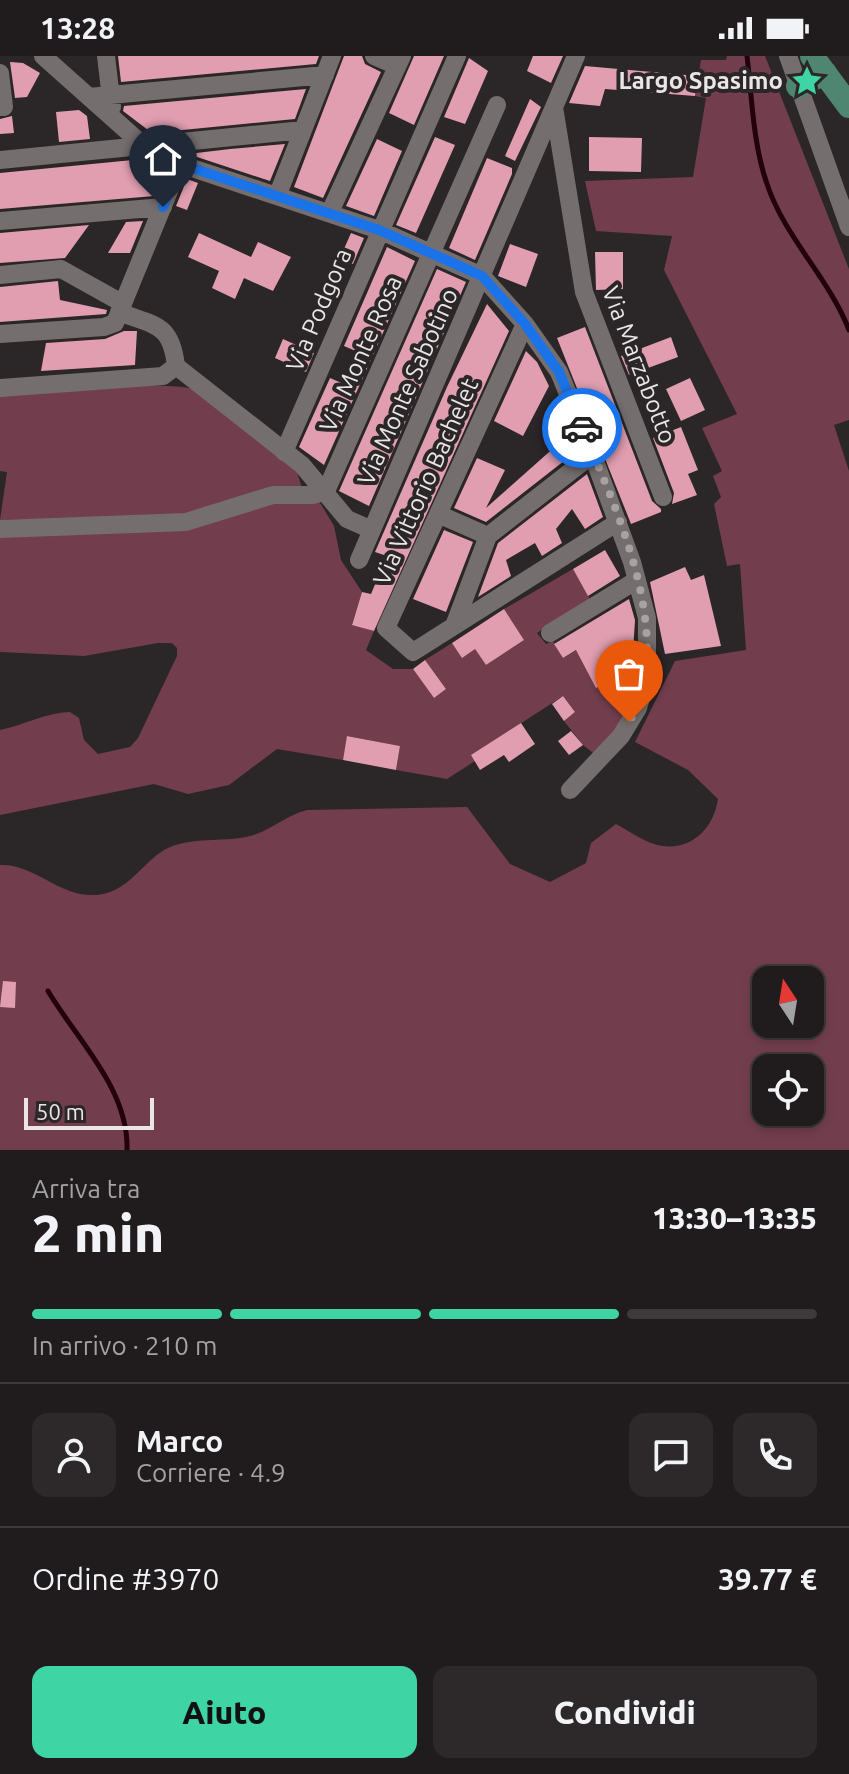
<!DOCTYPE html>
<html lang="it">
<meta charset="utf-8">
<style>
body{margin:0;font-family:Ubuntu,sans-serif;background:#2d292a;color:#f1f3f6;height:100vh;display:flex;flex-direction:column;font-size:30px;white-space:nowrap}
*{box-sizing:border-box;margin:0}
p{font-size:26px;color:#a2a1a4}
.icon{flex:none;width:44px;height:44px;fill:none;stroke:currentColor;stroke-width:2;stroke-linecap:round;stroke-linejoin:round}
.map{position:relative;height:1094px;overflow:hidden}
.side{display:flex;flex-direction:column;background:#201c1d;flex:1}
.side>*{flex:none}
.needle{width:52px;rotate:348deg}
.tools{position:absolute;left:752px;top:910px;display:grid;gap:16px}
.tools a{display:grid;place-items:center;width:72px;height:72px;border-radius:16px;background:#201c1d;box-shadow:0 4px 12px #0003,0 0 0 2px #3d3a3b;font-size:40px}
.scale{position:absolute;left:24px;bottom:20px;width:130px;box-sizing:border-box;padding-left:8px;border:4px solid #eae6e7;border-top:0;font-size:22px;line-height:28px;white-space:nowrap;color:#eae6e7;-webkit-text-stroke:6px #2b2627;paint-order:stroke}
.pin{position:absolute;display:grid;place-items:center;width:68px;height:68px;color:#fff;margin:-82px -34px;border-radius:50% 50% 50% 0;rotate:-45deg;box-shadow:0 0 8px #0007}
.pin .icon{rotate:45deg}
.courier{position:absolute;display:grid;place-items:center;width:80px;height:80px;margin:-40px;border:6px solid #1a73e8;border-radius:50%;background:#fff;color:#222;box-shadow:0 2px 10px #0007}
.headline em{font-style:normal;font-weight:800}
.headline div{display:flex;flex-direction:column-reverse}
.headline{display:flex;align-items:center;justify-content:space-between;height:136px;padding:0 32px}
h1{font-size:52px;font-weight:800;line-height:60px}
.bar{display:grid;grid-template-columns:repeat(4,1fr);gap:12px 8px;align-content:center;height:96px;padding:0 32px}
.bar i{height:10px;border-radius:6px;background:#3d3a3b}
.bar .active{background:#3ed4a3}
.bar p{grid-column:span 4}
.line{display:flex;align-items:center;gap:20px;padding:0 32px;border-top:2px solid #3d3a3b}
.line div{flex:1}
.round{display:grid;place-items:center;flex:none;width:84px;height:84px;border-radius:16px;background:#2d292a}
.action{display:flex;gap:16px;margin-top:auto;padding:16px 32px}
.action a{flex:1;height:92px;border-radius:16px;background:#3ed4a3;color:#111;font-size:32px;font-weight:800;line-height:92px;text-align:center}
.action a+a{background:#2d292a;color:#f1f3f6}
.status{display:flex;justify-content:space-between;align-items:center;height:56px;padding:0 40px;background:#201c1d;direction:ltr}
.status svg{height:22px;fill:currentColor}
.map>svg:first-child{display:block}
</style>
<div class="status"><b>13:28</b><svg viewBox="0 0 49 12"><path d="M0 12V9h3v3zM5 12V6h3v6zM10 12V3h3v9zM15 12V0h3v12zM26 1h20v11H26zM47 4h2v5h-2z"/></svg></div>
<div class="map">
<svg width="849" height="1094" viewBox="0 0 849 1094">
<rect width="100%" height="100%" fill="#2b2627"/>
<!-- green -->
<path fill="#723e4d" fill-rule="evenodd" d="M727,0H765L849,213V364L834,369L849,415V1094H0V809C38,807 67,851 110,836C133,828 147,802 168,792C193,781 221,786 246,781C270,776 284,760 307,754L467,751L510,808L550,826L586,807L591,787L616,768C629,775 647,788 662,790C693,794 714,771 718,743L688,714L635,686L675,605L746,594L740,508L727,510L714,448L721,441L713,420L722,415L702,372L737,358L664,214L672,180L596,175L585,125L693,121L706,42L695,40L701,4H726ZM766,924H810V968H766ZM766,1012H810V1056H766Z
M141,327C160,332 174,328 193,333L295,410L302,432L183,461L0,464L7,416L0,415V337Z
M319,445L334,470L341,504L362,536L352,568L374,575L366,594L393,613H413L434,642L446,633L425,604L452,587L475,593L486,609L524,584L504,553L573,513L590,543L537,577L546,588L553,585L563,602L632,562L597,631L632,611L642,614L632,653L597,700L583,689L564,665L575,656L563,640L472,699L475,705L447,723L396,714L400,690L348,680L343,704L277,693L229,729L188,738L154,728L0,759V674C25,669 44,657 70,656L79,662L84,684L98,698L130,691L138,682L177,600V592L172,587H158L84,600L0,596V481L185,474L276,446Z"/>
<g fill="none" stroke-linecap="round" stroke-linejoin="round">
<!-- stream -->
<path stroke="#23010c" stroke-width="5" d="M747,0C752,42 753,88 767,128C785,182 829,222 849,274
M48,935C77,984 129,1033 127,1094"/>
</g>
<!-- building -->
<path fill="#e09eb0" d="M118,0H319L316,8L121,26Z
M344,0H362L365,8L381,16L323,142L294,131Z
M414,0H444L414,69L389,57Z
M533,0H563L551,27L527,15Z
M469,2L488,15L465,68L444,61Z
M10,6L23,7L40,17L27,41L15,42Z
M585,10L697,20L695,40L605,33L600,50L569,47Z
M306,33L295,63L152,77L123,55L124,50Z
M530,43L541,51L515,105L505,100Z
M79,54L87,60L90,83L59,86L56,56Z
M12,60L14,77L0,78V63Z
M435,81L455,89L416,177L396,169Z
M589,81L642,82L641,116L589,115Z
M377,83L402,95L374,160L346,150Z
M285,88L270,125L188,98L230,93Z
M487,102L512,112V118L475,204L449,192Z
M143,103L163,117L154,140L0,153V117Z
M187,123L198,127L187,154L176,150Z
M143,165L130,197H108L126,166Z
M89,169L65,202L0,207V177Z
M199,177L251,201L258,186L291,201L273,235L244,222L235,243L212,232L219,215L188,201Z
M351,177L364,182L353,208L340,202Z
M510,188L538,198L526,231L498,220Z
M387,191L415,205L324,409L299,391L330,322L344,328L358,296L344,290Z
M595,196H623V233L596,234Z
M437,213L466,226L369,450L339,435Z
M58,225L60,244L107,254L106,258L0,266V231Z
M487,248L509,275L374,575L352,569L362,536L371,538L387,500L375,496L447,331Z
M585,271L652,445L661,453V456L631,468L557,282Z
M124,275H137L135,309L41,315L46,287L105,283Z
M671,281L678,301L629,319L621,300Z
M283,283L314,297L306,316L275,302Z
M526,295L537,306L549,330L523,380L494,365Z
M690,322L705,354L681,365L666,333Z
M564,362L578,394L486,466L454,452L477,402L505,414L486,452L557,389L552,375Z
M681,371L698,414L688,418L697,439L672,448L674,437L653,382Z
M587,418L603,461L585,473L572,453L556,473L562,487L542,500L535,487L506,504L511,520L478,541L498,487Z
M444,474L473,486L446,556L413,543Z
M605,494L620,520L588,540L573,513Z
M685,511L691,524L704,519L721,590L665,598L650,526Z
M629,543L635,564L632,611L596,632L576,594L563,602L554,588Z
M504,553L524,584L486,609L475,593L462,602L452,587Z
M425,604L446,633L434,642L413,613Z
M563,640L575,656L564,665L552,648Z
M521,667L535,688L509,706L504,699L480,714L471,699Z
M571,675L583,689L569,699L558,685Z
M347,680L400,690L396,714L343,704Z
M3,925L16,926L15,952L0,951Z"/>
<g fill="none" stroke-linecap="round" stroke-linejoin="round">
<!-- minor -->
<path stroke="#756e6f" stroke-width="18" d="M43,0L144,90L180,108L379,174L482,220L525,268L559,316L589,389L632,506L647,562V622L638,652L621,680L570,734
M106,0L112,51
M374,0L397,10
M788,0L849,171
M0,17L4,51H0
M89,41L325,19
M554,51L584,236L663,441
M0,104L303,74
M278,138L332,0
M330,156L402,0
M0,165L163,151
M0,219L61,213L122,247
M119,256C155,270 171,267 176,310L302,409L347,463L372,474
M525,268L386,572L413,596L618,466
M0,278L104,271L115,267L180,108
M0,332L163,320L176,310
M284,396L457,0
M438,458L488,480
M0,473L186,466L273,439H313L326,435L497,49
M359,504L576,0
M454,570L488,480L593,398
M550,577L637,524"/>
<!-- major -->
<path stroke="#4f8672" stroke-width="24" d="M812,0L849,50
M798,30L825,17"/>
</g>
<g fill="none" stroke-linecap="round" stroke-linejoin="round">
<!-- done -->
<path stroke="#a7a3a4" stroke-width="8" stroke-dasharray="0 14.4" d="M582,372C617,454 677,582 629,666"/>
<!-- route -->
<path stroke="#1a73e8" stroke-width="10" d="M163,151L180,108L379,174L482,220L525,268L559,316L582,372"/>
</g>
<!-- icons -->
<defs>
<symbol id="sight-bare" viewBox="-9 -9 18 18"><path d="M0-6L1.8-2.2L6-1.7L2.9 1.2L3.7 5.4L0 3.3L-3.7 5.4L-2.9 1.2L-6-1.7L-1.8-2.2Z" fill="#3ed4a3" stroke="#2b2627" stroke-width="2.5" paint-order="stroke"/></symbol>
</defs>
<g fill-rule="evenodd">
<use href="#sight-bare" x="785" y="3" width="44" height="44"/>
</g>
<g text-anchor="middle" stroke-width="8" stroke-linejoin="round" paint-order="stroke">
<!-- poi labels -->
<g font-size="24" font-weight="bold" fill="#eae6e7" stroke="#2b2627" text-anchor="end">
<text x="783" y="33">Largo Spasimo</text>
</g>
<!-- street labels -->
<g font-size="24" fill="#eae6e7" stroke="#2b2627">
<text transform="translate(319 254) rotate(-67)" y="8">Via Podgora</text>
<text transform="translate(361 298) rotate(-66)" y="8">Via Monte Rosa</text>
<text transform="translate(639 309) rotate(69)" y="8">Via Marzabotto</text>
<text transform="translate(408 331) rotate(-66)" y="8">Via Monte Sabotino</text>
<text transform="translate(426 426) rotate(-66)" y="8">Via Vittorio Bachelet</text>
</g>
</g>
</svg>
<div class="tools">
<a><svg class="needle" viewBox="-14 -14 28 28"><path d="M0-13l5 13h-10z" fill="#e53935"/><path d="M0 13l5-13h-10z" fill="#a2a1a4"/></svg></a>
<a><svg class="icon" aria-label="locate" viewBox="0 0 24 24"><circle cx="12" cy="12" r="6"/><path d="M12 2v4M12 18v4M2 12h4M18 12h4"/></svg></a>
</div>
<div class="scale">50 m</div>
<div class="pin" style="left:629px;top:666px;background:#ea580c"><svg class="icon" aria-label="bag" viewBox="0 0 24 24"><path d="M5 8h14l-1 12H6zM9 8a3 3 0 0 1 6 0"/></svg></div>
<div class="pin" style="left:163px;top:151px;background:#1f2937"><svg class="icon" aria-label="home" viewBox="0 0 24 24"><path d="M3 11l9-7 9 7M6 9v11h12V9"/></svg></div>
<div class="courier" style="left:582px;top:372px"><svg class="icon" aria-label="car" viewBox="0 0 24 24"><path d="M5 17H2v-5l4-1 3-4h7l3 4 3 1v5h-3M9 17h6M6 11h13"/><circle cx="7" cy="17" r="2"/><circle cx="17" cy="17" r="2"/></svg></div>
</div>
<section class="side">
<div class="headline"><div><h1>2 min</h1><p>Arriva tra</p></div><em>13:30–13:35</em></div>
<div class="bar"><i class="active"></i><i class="active"></i><i class="active"></i><i></i><p>In arrivo · 210 m</p></div>
<div class="line" style="height:144px"><a class="round"><svg class="icon" aria-label="person" viewBox="0 0 24 24"><circle cx="12" cy="8" r="4"/><path d="M4 21q1-7 8-7t8 7"/></svg></a><div><b>Marco</b><p>Corriere · 4.9</p></div><a class="round"><svg class="icon" aria-label="chat" viewBox="0 0 24 24"><path d="M4 5h16v11H9l-5 4z"/></svg></a><a class="round"><svg class="icon" aria-label="phone" viewBox="0 0 24 24"><path d="M5 4h4l2 5-3 2q2 4 5 5l2-3 5 2v4C11 20 4 13 5 4z"/></svg></a></div>
<div class="line" style="height:104px"><div>Ordine #3970</div><b>39.77 €</b></div>
<div class="action"><a>Aiuto</a><a>Condividi</a></div>
</section>
